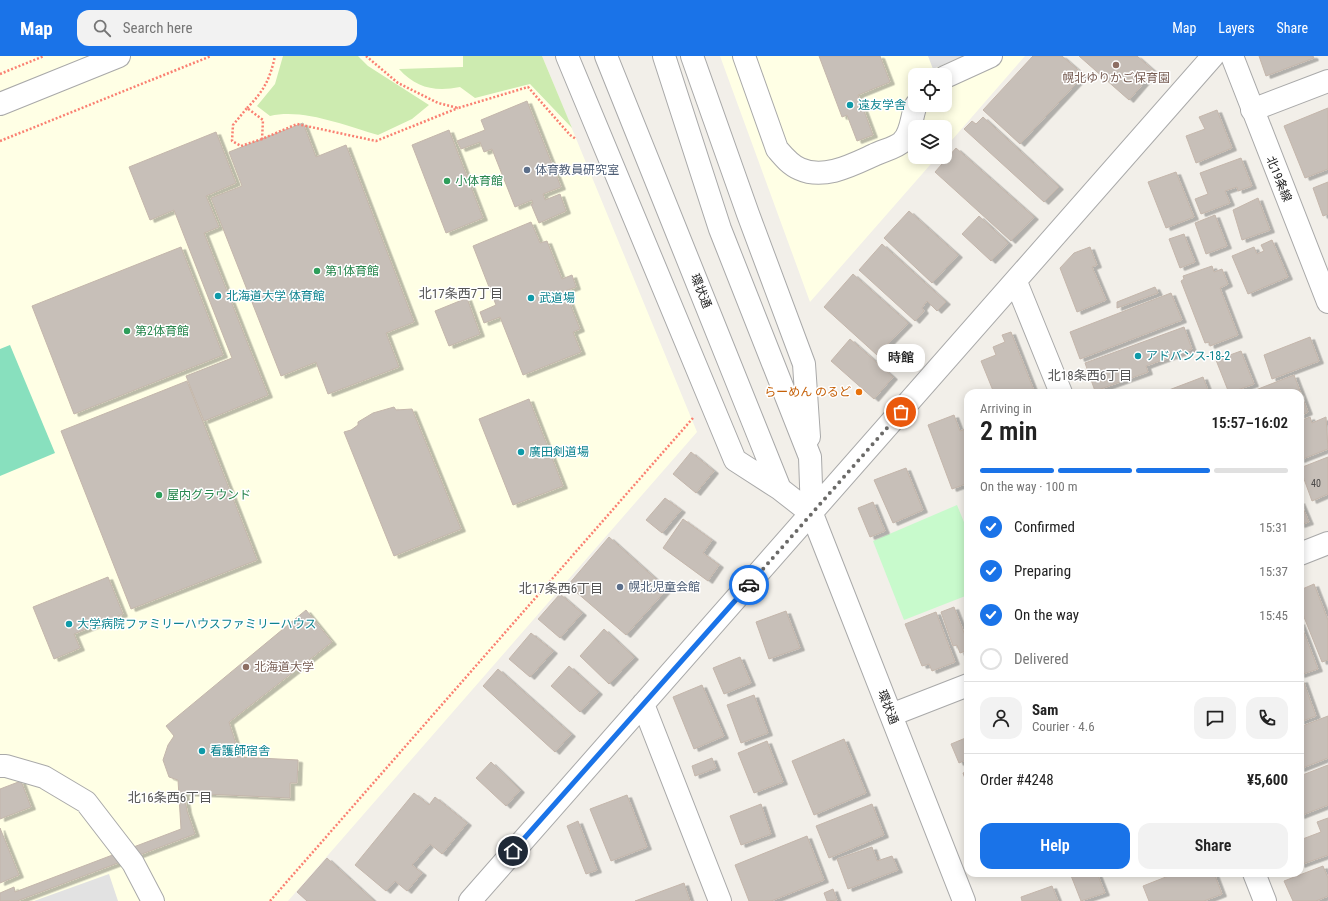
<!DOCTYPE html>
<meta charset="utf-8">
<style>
body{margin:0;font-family:"Roboto Condensed","Noto Sans JP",sans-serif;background:#f2f2f2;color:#222;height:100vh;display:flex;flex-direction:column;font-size:15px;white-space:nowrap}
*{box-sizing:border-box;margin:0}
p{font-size:13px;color:#767676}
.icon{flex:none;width:22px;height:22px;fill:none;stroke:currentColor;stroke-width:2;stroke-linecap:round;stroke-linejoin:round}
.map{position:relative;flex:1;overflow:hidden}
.side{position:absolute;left:964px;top:333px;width:340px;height:488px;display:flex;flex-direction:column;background:#fff;border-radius:12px;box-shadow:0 2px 10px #0003}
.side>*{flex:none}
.controls{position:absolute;left:908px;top:12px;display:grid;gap:8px}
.controls a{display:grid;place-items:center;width:44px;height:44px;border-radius:8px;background:#fff;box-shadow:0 2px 10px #0003;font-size:20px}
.pin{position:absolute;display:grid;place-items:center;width:34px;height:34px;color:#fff;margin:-17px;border:2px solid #fff;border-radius:50%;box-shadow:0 1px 4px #0007}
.courier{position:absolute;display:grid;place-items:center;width:40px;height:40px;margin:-20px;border:3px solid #1a73e8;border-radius:50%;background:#fff;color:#222;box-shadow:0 1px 5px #0007}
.bubble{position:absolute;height:28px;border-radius:12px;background:#fff;box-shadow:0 2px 10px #0003;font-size:13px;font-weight:600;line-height:28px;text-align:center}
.head em{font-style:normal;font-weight:600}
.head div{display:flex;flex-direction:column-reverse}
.head{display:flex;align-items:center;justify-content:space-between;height:68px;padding:0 16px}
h1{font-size:26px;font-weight:600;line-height:30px}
.bar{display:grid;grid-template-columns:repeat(4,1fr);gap:6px 4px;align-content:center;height:48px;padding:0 16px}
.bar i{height:5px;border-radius:3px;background:#e0e0e0}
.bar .selected{background:#1a73e8}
.bar p{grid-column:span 4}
.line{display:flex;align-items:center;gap:10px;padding:0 16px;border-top:1px solid #e0e0e0}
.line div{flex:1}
.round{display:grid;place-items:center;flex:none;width:42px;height:42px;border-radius:12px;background:#f2f2f2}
ol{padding:0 16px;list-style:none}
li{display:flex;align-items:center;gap:12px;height:44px}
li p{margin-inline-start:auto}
li .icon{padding:4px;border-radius:50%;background:#1a73e8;color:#fff;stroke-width:4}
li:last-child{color:#767676}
li i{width:22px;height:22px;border:2px solid #e0e0e0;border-radius:50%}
.action{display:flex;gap:8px;margin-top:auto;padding:8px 16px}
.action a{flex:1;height:46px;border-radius:12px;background:#1a73e8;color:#fff;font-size:16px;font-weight:600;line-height:46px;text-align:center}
.action a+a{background:#f2f2f2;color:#222}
header{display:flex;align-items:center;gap:24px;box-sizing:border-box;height:56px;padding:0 20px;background:#1a73e8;color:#fff}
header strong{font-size:19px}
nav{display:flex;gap:22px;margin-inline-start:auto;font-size:14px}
.search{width:280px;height:36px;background:#f2f2f2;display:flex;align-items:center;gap:10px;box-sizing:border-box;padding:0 14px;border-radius:12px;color:#767676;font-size:15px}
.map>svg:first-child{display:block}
</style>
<header>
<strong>Map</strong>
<div class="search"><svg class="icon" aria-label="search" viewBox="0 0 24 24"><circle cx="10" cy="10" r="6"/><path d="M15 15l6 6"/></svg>Search here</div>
<nav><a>Map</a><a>Layers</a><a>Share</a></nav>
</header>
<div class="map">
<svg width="1328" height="845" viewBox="0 0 1328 845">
<defs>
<filter id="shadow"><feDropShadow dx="4.5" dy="2.5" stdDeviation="0" flood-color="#0004"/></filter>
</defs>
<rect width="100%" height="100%" fill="#f2efe9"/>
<!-- education -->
<path fill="#ffffe5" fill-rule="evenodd" d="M0,0H542L697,376L288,845H0Z
M720,0H1025L945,92V71H915V101H937L810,246ZM915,19H945V49H915Z"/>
<!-- grass -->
<path fill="#cdebb0" d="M283,0H358L368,10L429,49L412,63L378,79C346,70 303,52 270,60L257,50L275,28Z
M463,0H542L572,72L530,28L475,42L460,31C435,36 416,32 399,13L463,11Z"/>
<!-- park -->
<path fill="#c8facc" d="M957,449L968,476V539L904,564L873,485Z"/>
<!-- pitch -->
<path fill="#88e0be" d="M10,289L55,397L0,420V293Z"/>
<!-- parking -->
<path fill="#e2e2e2" d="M928,0H964L933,13Z
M109,818L118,845H34Z"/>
<!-- building -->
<path fill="#c7bfb8" stroke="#c4b6ab" filter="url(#shadow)" d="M819,0H880L890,26L858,39L873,79L857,85L847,59L842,61Z
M1033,0H1062L1084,19L1020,88L983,54Z
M1079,0H1137L1154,15L1129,44Z
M1259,0H1313L1314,2L1266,20Z
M527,45L561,131L543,138L545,144L560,138L566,155L539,167L531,148H533L532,144L515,151L492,93L484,96L480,86L461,93L457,85L485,74L481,64Z
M1328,52V113L1305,122L1284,70Z
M1217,54L1232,92L1196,107L1186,80L1205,73L1199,61Z
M983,61L1059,131L1044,146L964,73L972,65L976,68Z
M303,67L316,101L346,89L414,266L386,277L399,311L328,338L316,306L281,320L211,142L242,130L229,96Z
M449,74L483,162L446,177L412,89Z
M216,76L236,127L206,140L219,171L204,177L268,339L204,365L186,320L232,302L174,154L150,164L129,111Z
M956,92L1034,161L1011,185L935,116Z
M1241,102L1252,130L1238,135L1237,131L1225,135L1230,147L1201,158L1195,143L1208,138L1200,117Z
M1176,116L1194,161L1166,172L1148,126Z
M1328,126V158L1323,160L1313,132Z
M1258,142L1270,174L1242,184L1233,154Z
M909,155L958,199L932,227L884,182Z
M1215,159L1227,190L1206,198L1195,167Z
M979,160L1008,187L991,205L962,178Z
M531,166L540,187L547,185L562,223L572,219L576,231L565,235L580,273L573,276L581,296L523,319L500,261L484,267L480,256L496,249L473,190Z
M1184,178L1195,206L1180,212L1169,183Z
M1272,184L1288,221L1248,238L1232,200L1254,191L1257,198L1264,195L1261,189Z
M882,188L946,246L937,255L927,245L922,252L924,255L915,265L859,214Z
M181,191L223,299L74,358L32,250Z
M1090,191L1097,209L1092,211L1106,244L1077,256L1060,212L1074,197Z
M1212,210L1214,216L1222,213L1228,228L1220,232L1238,279L1210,290L1209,286L1205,287L1181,225L1184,223L1183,220Z
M853,218L908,267L877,299L824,251Z
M1155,231L1158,237L1117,252V246Z
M1171,237L1182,264L1080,303L1070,276Z
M467,242L480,278L449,290L435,255Z
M1184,271L1192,293L1146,310L1148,316L1095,335L1085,307Z
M1011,276L1035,337H994L981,305L996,299L993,291L1005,286L1002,279Z
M1310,281L1319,305L1272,323L1264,299Z
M850,283L893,321L874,343L831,305Z
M1241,295L1254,328L1229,337L1216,304Z
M1294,319L1308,356L1300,360V337H1248Z
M1203,321L1209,337H1161Z
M187,325L257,504L131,553L61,375Z
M529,343L563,430L513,449L479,363Z
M394,351L396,354L412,353L461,473L394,500L344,376L351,374L358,369V366L373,357Z
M954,359L960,375L968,372V427L952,433L928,369Z
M1310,361L1312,367L1326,361L1328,393L1300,404V365Z
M691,396L714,415L696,437L673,418Z
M1328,401V438L1312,445L1300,412Z
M906,412L923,454L893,467L874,424Z
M665,442L681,454L662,477L646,464Z
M1300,445L1309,466L1300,469Z
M873,446L885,475L870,481L858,452Z
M683,463L712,484L703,497L719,509L708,525L663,492Z
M609,481L667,533L626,579L568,529Z
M108,521L123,558L74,578L80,592L54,603L33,551Z
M1314,528L1328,564V604L1322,606L1300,551V534Z
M560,538L582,557L560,582L538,563Z
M954,551L968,587V594L960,597L957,589L953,590L941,556Z
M306,554L332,586L229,666L240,701L298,704L297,727H290V742L184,737L187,755L195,778L17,845H0V837L14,831L15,836L181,773L178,724L169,721L163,704L168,689L174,680L166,670Z
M786,555L800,592L769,603L756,566Z
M936,556L955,606L932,615L929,608L922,610L905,568Z
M1300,566L1318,613L1300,619Z
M604,573L634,601L609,628L580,600Z
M531,577L553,595L530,621L509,603Z
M740,601L751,627L724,638L713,612Z
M569,610L598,636L580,656L551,630Z
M498,613L571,678L555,696L483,630Z
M1303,624L1316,660L1300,666V625Z
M702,629L724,680L694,693L673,641Z
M754,639L768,677L741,687L727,649Z
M1328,660V702L1300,713V671Z
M968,681V703L959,707L951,688Z
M844,683L866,737L814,759L792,705Z
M767,685L783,726L754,737L738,697Z
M712,702L716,712L695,720L692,710Z
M491,706L520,734L506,750L476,722Z
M1328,709V749L1300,760V720Z
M968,715V731L963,717Z
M21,725L31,751L0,763V733Z
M414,737L429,749L435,741L467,767L442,798L430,788L412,809L422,817L407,835L395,825L386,835L355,809Z
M627,739L647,791L611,805L590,753Z
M761,748L771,778L741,789L730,760Z
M872,748L884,779L829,802L816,770Z
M1328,762V799L1300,809V784L1321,776L1317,766Z
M578,765L597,814L586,818L567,770Z
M0,772L19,819L0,827Z
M807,780L824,824L771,845H749L735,809Z
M872,791L877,805L892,800L898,814L848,833L837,803Z
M327,802L374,845H307L297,836Z
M1323,810L1328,822V840L1316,845H1293L1284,825Z
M1070,817H1097L1105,837L1081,845Z
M1176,817H1214L1222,838L1204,845H1149L1143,830Z
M684,827L690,845H635Z
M1052,830L1058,845H1022L1021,841Z
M833,833L837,844L827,845L824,837Z"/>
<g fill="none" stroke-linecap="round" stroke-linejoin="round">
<defs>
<path id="minor" d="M567,0L735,404L780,433
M606,0L780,433L812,458
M664,0L720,173L810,401L812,458L964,845
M692,0L748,158L804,308L809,381
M744,0L777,93C783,100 790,109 800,113C824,124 852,109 874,99C881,95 896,92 902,86C912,77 911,61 916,49
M1232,0L1328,246
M945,21L991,0
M0,48L119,0
M1252,54L1328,25
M1016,226L1061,337
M1300,498L1328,487
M643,648L720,845
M891,659L968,629
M0,710H6L44,721L86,746L133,807L153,845
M1254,817L1265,845
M470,845L1213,0"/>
</defs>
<!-- minor casing -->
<use href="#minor" stroke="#a9a9a9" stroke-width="24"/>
<!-- path -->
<path stroke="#fa8072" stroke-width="2.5" stroke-dasharray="2 2" stroke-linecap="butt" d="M366,0L398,27L438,47L458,52L528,31L570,79L576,83
M0,18L44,0
M247,52C264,35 270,23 275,0
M262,83L241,90L232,85L233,69L247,52L263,64L262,83L297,68L376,85L458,52
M0,85L211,0
M270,845L693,362"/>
<!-- minor -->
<use href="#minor" stroke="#fff" stroke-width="22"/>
</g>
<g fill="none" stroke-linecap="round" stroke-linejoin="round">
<!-- done -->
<path stroke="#6b6a68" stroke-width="4" stroke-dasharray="0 7.2" d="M749,529L901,356"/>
<!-- route -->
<path stroke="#1a73e8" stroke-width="5" d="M513,795L749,529"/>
</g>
<!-- markers -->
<g fill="#8d6e63" stroke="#fff" stroke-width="1.5">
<circle cx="1116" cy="9" r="4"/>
<circle cx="246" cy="611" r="4"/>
</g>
<g fill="#0f9aa8" stroke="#fff" stroke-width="1.5">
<circle cx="850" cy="49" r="4"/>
<circle cx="218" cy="240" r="4"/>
<circle cx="531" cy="242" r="4"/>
<circle cx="1138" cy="300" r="4"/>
<circle cx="521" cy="396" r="4"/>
<circle cx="69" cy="568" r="4"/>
<circle cx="202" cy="695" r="4"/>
</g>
<g fill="#5c6f8a" stroke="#fff" stroke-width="1.5">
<circle cx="527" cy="114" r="4"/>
<circle cx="620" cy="531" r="4"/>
</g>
<g fill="#2e9e5b" stroke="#fff" stroke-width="1.5">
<circle cx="447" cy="125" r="4"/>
<circle cx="317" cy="215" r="4"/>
<circle cx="127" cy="275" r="4"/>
<circle cx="159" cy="439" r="4"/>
</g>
<circle fill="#e8710a" stroke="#fff" stroke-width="1.5" cx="859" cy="336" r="4"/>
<g text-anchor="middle" stroke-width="3" stroke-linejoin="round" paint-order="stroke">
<!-- number labels -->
<g font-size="10" fill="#4b4948">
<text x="1316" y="431">40</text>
</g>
<!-- education labels -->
<g font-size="12" fill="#785e54" stroke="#fff">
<text x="1116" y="26">幌北ゆりかご保育園</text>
<text x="254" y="615" text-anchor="start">北海道大学</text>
</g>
<!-- culture labels -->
<g font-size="12" fill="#0d838f" stroke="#fff" text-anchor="start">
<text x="858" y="53">遠友学舎</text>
<text x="226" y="244">北海道大学 体育館</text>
<text x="539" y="246">武道場</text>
<text x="1146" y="304">アドバンス-18-2</text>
<text x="529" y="400">廣田剣道場</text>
<text x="77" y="572">大学病院ファミリーハウスファミリーハウス</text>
<text x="210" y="699">看護師宿舎</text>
</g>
<!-- service labels -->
<g font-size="12" fill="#4e5e75" stroke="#fff" text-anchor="start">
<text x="535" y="118">体育教員研究室</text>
<text x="628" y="535">幌北児童会館</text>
</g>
<!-- street labels -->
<g font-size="12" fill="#222" stroke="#fff">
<text transform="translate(1279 123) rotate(68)" y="4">北19条線</text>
<text transform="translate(701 235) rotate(68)" y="4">環状通</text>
<text transform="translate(888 651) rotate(69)" y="4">環状通</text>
</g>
<!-- leisure labels -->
<g font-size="12" fill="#27864d" stroke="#fff" text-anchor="start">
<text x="455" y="129">小体育館</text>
<text x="325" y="219">第1体育館</text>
<text x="135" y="279">第2体育館</text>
<text x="167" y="443">屋内グラウンド</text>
</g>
<!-- food labels -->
<g font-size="12" fill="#c56008" stroke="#fff" text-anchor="end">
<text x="851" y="340">らーめん のるど</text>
</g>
<!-- neighbourhood labels -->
<g font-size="13" fill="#555" stroke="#fff">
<text x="461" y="242">北17条西7丁目</text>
<text x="1090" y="324">北18条西6丁目</text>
<text x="561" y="537">北17条西6丁目</text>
<text x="170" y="746">北16条西6丁目</text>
</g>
</g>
</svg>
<div class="controls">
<a><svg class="icon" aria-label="locate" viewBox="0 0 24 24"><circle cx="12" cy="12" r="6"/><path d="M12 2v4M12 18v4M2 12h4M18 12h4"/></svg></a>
<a><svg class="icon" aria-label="layers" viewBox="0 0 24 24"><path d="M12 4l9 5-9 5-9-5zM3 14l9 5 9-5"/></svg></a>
</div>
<div class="pin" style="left:901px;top:356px;background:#ea580c"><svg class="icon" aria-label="bag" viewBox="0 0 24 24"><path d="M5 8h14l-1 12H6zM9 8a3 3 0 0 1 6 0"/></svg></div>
<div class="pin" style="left:513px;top:795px;background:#1f2937"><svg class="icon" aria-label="home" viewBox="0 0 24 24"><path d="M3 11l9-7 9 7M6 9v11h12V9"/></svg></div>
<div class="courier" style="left:749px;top:529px"><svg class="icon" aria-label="car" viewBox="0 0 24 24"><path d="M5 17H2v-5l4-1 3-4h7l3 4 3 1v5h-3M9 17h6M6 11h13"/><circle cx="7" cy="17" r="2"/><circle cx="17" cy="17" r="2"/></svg></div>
<div class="bubble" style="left:877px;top:288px;width:48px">時館</div>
<section class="side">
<div class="head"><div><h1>2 min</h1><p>Arriving in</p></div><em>15:57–16:02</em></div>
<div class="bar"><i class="selected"></i><i class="selected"></i><i class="selected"></i><i></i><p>On the way · 100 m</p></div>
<ol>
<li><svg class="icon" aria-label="check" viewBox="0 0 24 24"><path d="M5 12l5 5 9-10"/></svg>Confirmed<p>15:31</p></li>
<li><svg class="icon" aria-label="check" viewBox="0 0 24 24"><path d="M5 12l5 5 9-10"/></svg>Preparing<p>15:37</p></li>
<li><svg class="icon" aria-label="check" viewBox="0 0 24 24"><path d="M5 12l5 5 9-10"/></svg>On the way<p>15:45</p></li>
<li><i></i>Delivered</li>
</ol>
<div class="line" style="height:72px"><a class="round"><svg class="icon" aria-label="person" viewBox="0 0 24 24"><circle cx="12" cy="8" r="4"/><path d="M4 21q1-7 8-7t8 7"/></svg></a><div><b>Sam</b><p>Courier · 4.6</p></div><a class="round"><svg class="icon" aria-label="chat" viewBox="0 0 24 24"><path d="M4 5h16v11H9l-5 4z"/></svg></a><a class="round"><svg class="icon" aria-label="phone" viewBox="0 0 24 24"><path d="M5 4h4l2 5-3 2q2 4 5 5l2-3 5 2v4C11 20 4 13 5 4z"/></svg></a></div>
<div class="line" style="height:52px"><div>Order #4248</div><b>¥5,600</b></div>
<div class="action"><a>Help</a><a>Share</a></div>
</section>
</div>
